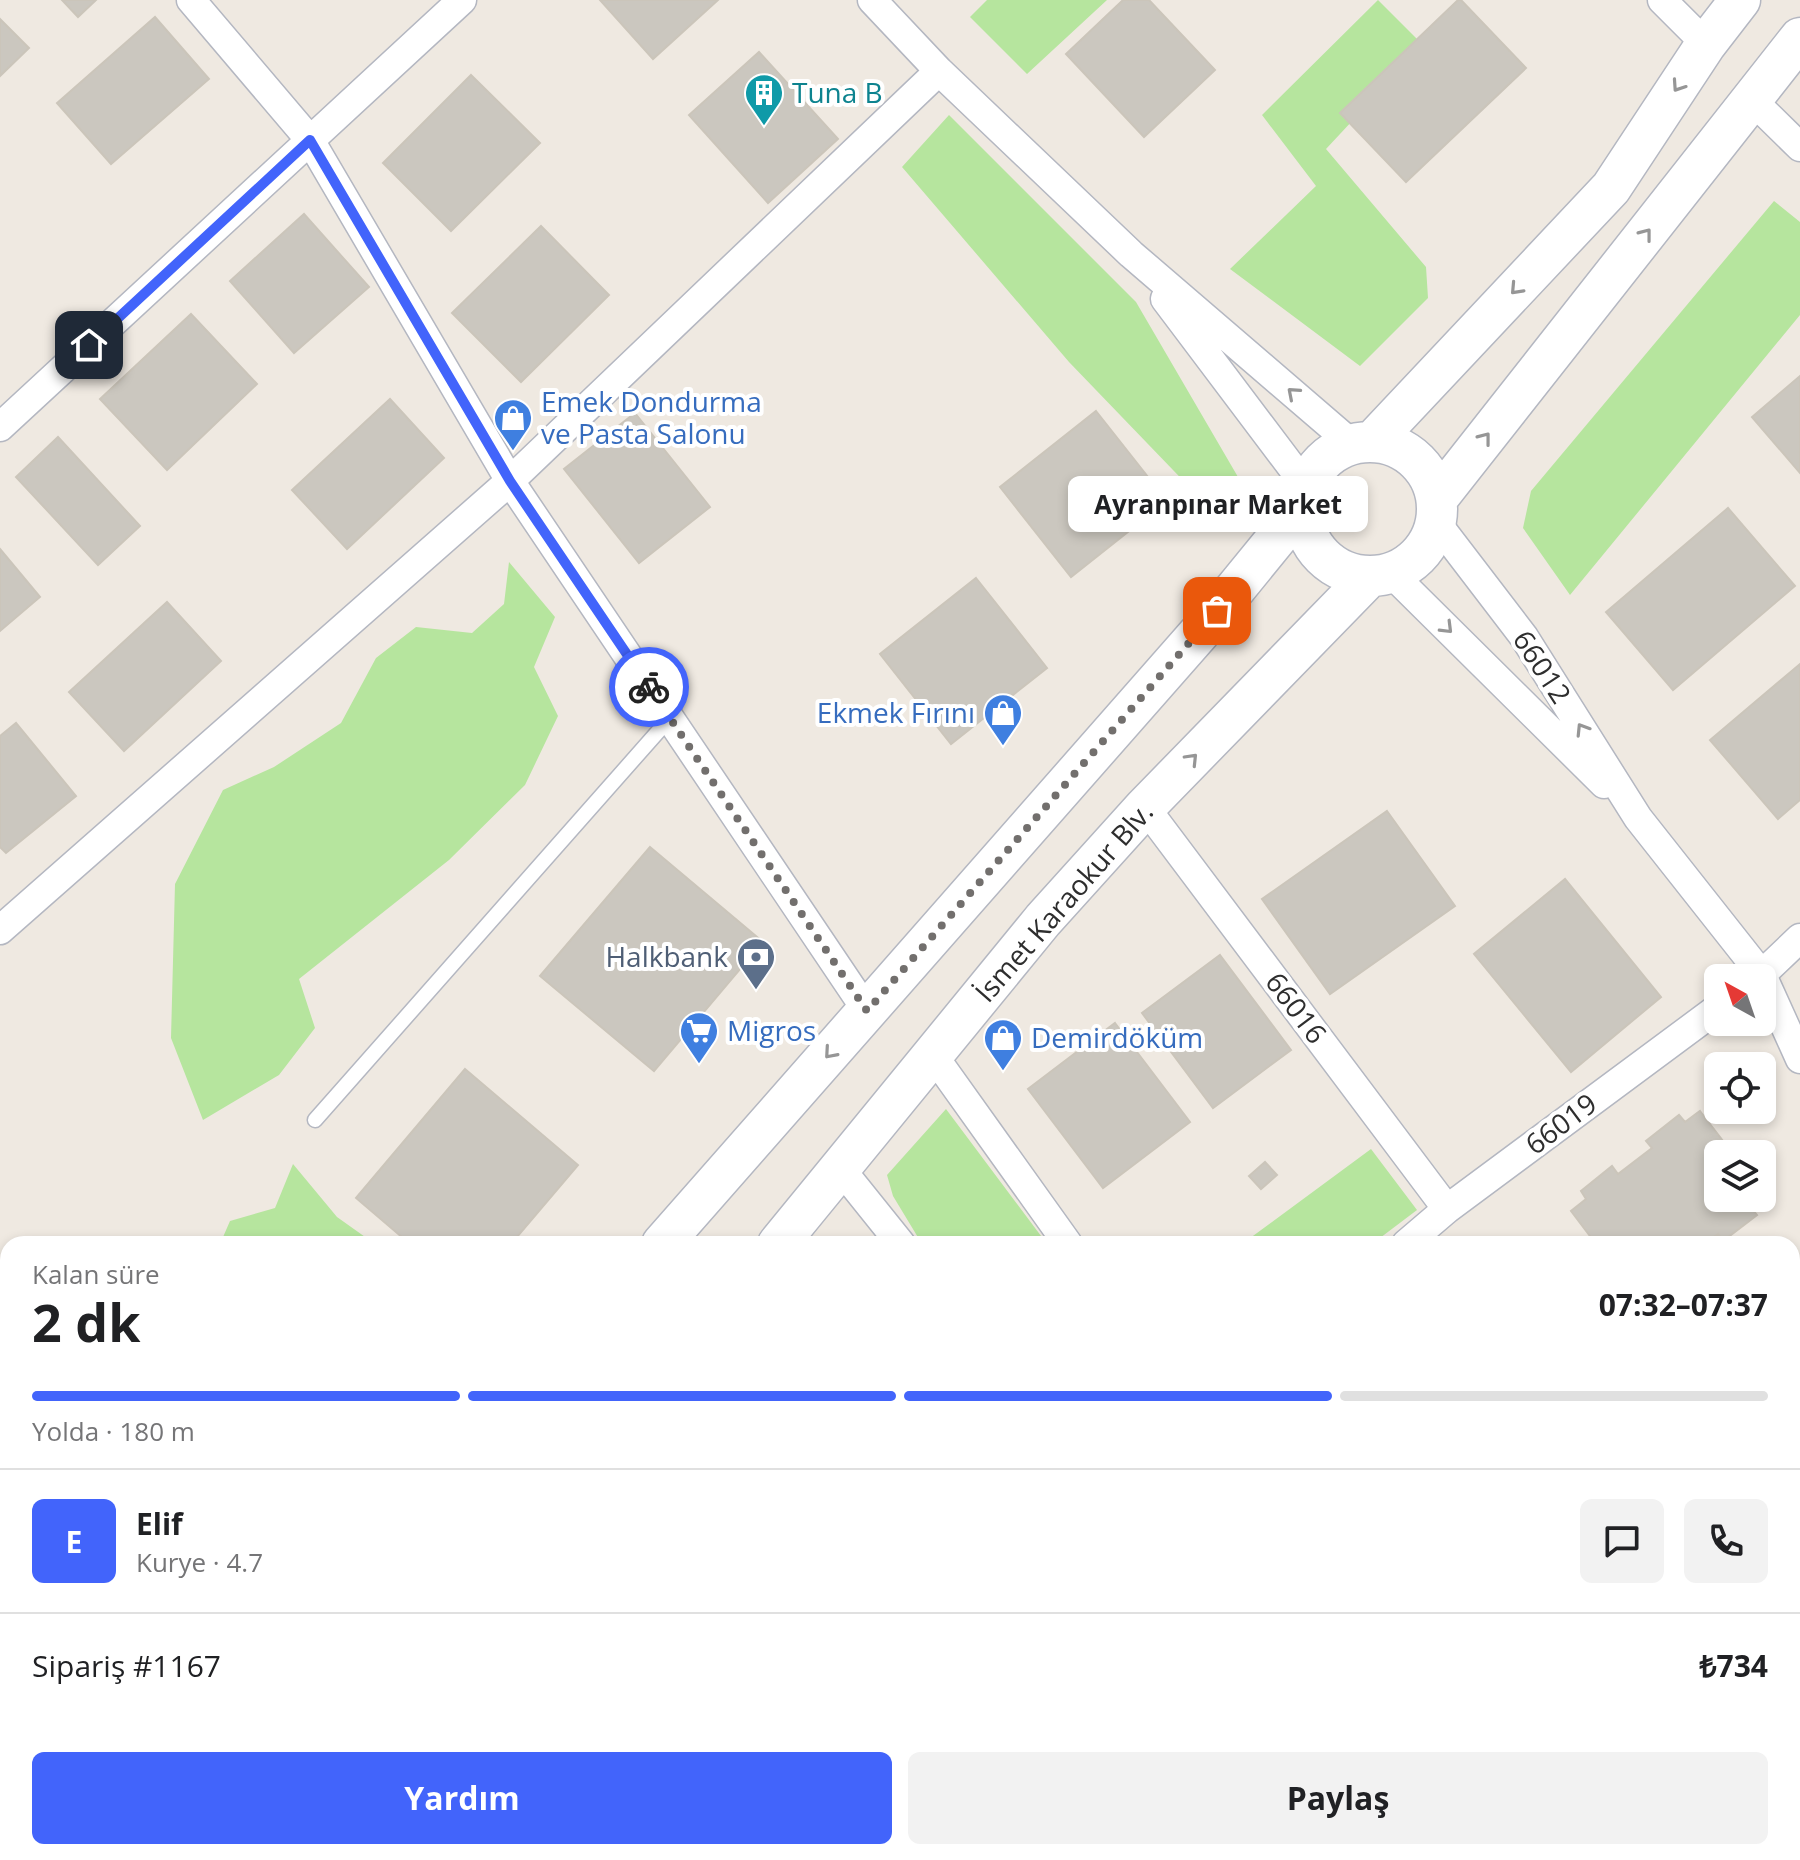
<!DOCTYPE html>
<html lang="tr">
<meta charset="utf-8">
<style>
body{margin:0;font-family:"Open Sans",sans-serif;background:#f2f2f2;color:#202124;height:100vh;display:flex;flex-direction:column;font-size:30px;white-space:nowrap}
*{box-sizing:border-box;margin:0}
p{font-size:26px;color:#757577}
.icon{flex:none;width:44px;height:44px;fill:none;stroke:currentColor;stroke-width:2;stroke-linecap:round;stroke-linejoin:round}
.map{position:relative;flex:1;overflow:hidden}
.sheet{position:absolute;left:0px;top:1236px;width:1800px;height:624px;display:flex;flex-direction:column;background:#fff;border-radius:24px 24px 0 0;box-shadow:0 4px 12px #0003}
.sheet>*{flex:none}
.needle{width:52px;rotate:320deg}
.fabs{position:absolute;left:1704px;top:964px;display:grid;gap:16px}
.fabs a{display:grid;place-items:center;width:72px;height:72px;border-radius:12px;background:#fff;box-shadow:0 4px 12px #0003;font-size:40px}
.pin{position:absolute;display:grid;place-items:center;width:68px;height:68px;color:#fff;margin:-34px;border-radius:16px;box-shadow:0 4px 12px #0006}
.courier{position:absolute;display:grid;place-items:center;width:80px;height:80px;margin:-40px;border:6px solid #4264fb;border-radius:50%;background:#fff;color:#222;box-shadow:0 2px 10px #0007}
.bubble{position:absolute;height:56px;border-radius:12px;background:#fff;box-shadow:0 4px 12px #0003;font-size:26px;font-weight:700;line-height:56px;text-align:center}
.summary em{font-style:normal;font-weight:700}
.summary div{display:flex;flex-direction:column-reverse}
.summary{display:flex;align-items:center;justify-content:space-between;height:136px;padding:0 32px}
h1{font-size:52px;font-weight:700;line-height:60px}
.bar{display:grid;grid-template-columns:repeat(4,1fr);gap:12px 8px;align-content:center;height:96px;padding:0 32px}
.bar i{height:10px;border-radius:6px;background:#e0e0e0}
.bar .active{background:#4264fb}
.bar p{grid-column:span 4}
.line{display:flex;align-items:center;gap:20px;padding:0 32px;border-top:2px solid #e0e0e0}
.line div{flex:1}
.round{display:grid;place-items:center;flex:none;width:84px;height:84px;border-radius:12px;background:#f2f2f2}
.button{display:flex;gap:16px;margin-top:auto;padding:16px 32px}
.button a{flex:1;height:92px;border-radius:12px;background:#4264fb;color:#fff;font-size:32px;font-weight:700;line-height:92px;text-align:center}
.button a+a{background:#f2f2f2;color:#202124}
.map>svg:first-child{display:block}
</style>
<div class="map">
<svg width="1800" height="1860" viewBox="0 0 1800 1860">
<rect width="100%" height="100%" fill="#efe9e1"/>
<!-- green -->
<path fill="#b6e59e" d="M987,0H1107L1027,74L970,17Z
M1378,0L1423,45L1326,149L1426,267L1428,298L1360,366L1230,269L1316,186L1262,115Z
M949,115L1136,302L1238,477V504L1199,497L1069,362L902,167Z
M1774,201L1800,222V315L1570,595L1523,528L1531,491Z
M509,562L555,617L534,667L558,716L525,785L449,860L299,979L315,1028L279,1075L203,1120L171,1038L175,884L223,790L274,767L341,723L376,658L416,627L472,633L504,604Z
M946,1109L1047,1244H922L893,1196L887,1175Z
M1371,1149L1417,1210L1372,1244H1242Z
M293,1164L337,1217L375,1244H220L230,1221L275,1208Z"/>
<!-- building -->
<path fill="#cbc7bf" stroke="#cbc5ba" stroke-width="2" d="M62,0H96L78,17Z
M600,0H718L653,59Z
M1123,0H1149L1215,70L1144,137L1066,54Z
M1458,0H1461L1526,68L1406,182L1340,113Z
M155,17L209,79L111,164L57,103Z
M0,19L29,48L0,76Z
M759,52L838,139L768,203L689,115Z
M471,75L540,143L451,231L383,163Z
M304,214L369,287L294,353L230,281Z
M541,226L609,295L521,382L452,313Z
M191,314L257,384L167,470L100,399Z
M1800,376V473L1752,417Z
M390,399L444,458L347,549L292,490Z
M1096,411L1167,501L1071,577L1000,487Z
M635,413L710,507L639,563L564,469Z
M58,437L140,526L98,565L16,477Z
M1728,508L1795,586L1673,690L1606,612Z
M0,549L40,597L0,631Z
M976,578L1047,668L951,744L880,654Z
M167,602L221,661L124,751L69,692Z
M1800,664V800L1778,819L1710,740Z
M16,723L76,796L6,853L0,847V736Z
M1387,811L1455,906L1330,994L1262,899Z
M650,847L763,942L654,1071L540,976Z
M1565,879L1661,997L1571,1072L1474,954Z
M1220,955L1291,1050L1213,1108L1142,1013Z
M1115,1023L1190,1122L1103,1188L1028,1089Z
M465,1069L578,1165L511,1244H410L356,1198Z
M1700,1111L1733,1154H1718V1198H1762V1192L1766,1197L1751,1208L1757,1215L1723,1241L1718,1234L1705,1244H1596L1571,1211L1586,1199L1581,1191L1612,1166L1618,1174L1652,1148L1646,1141L1679,1115L1685,1122Z
M1265,1162L1277,1175L1261,1189L1249,1176Z
M1800,1413V1521L1792,1526V1418Z
M1800,1616V1704L1792,1710V1622Z
M1800,1848V1860H1783Z
M259,1852H360L365,1860H246Z
M770,1852H810L782,1860H772Z
M1335,1852H1389L1395,1860H1324Z
M1544,1852H1622L1628,1860H1534Z"/>
<g fill="none" stroke-linecap="round" stroke-linejoin="round">
<defs>
<path id="lane" d="M315,1120L670,718"/>
<path id="street" d="M191,0L310,140L510,481L867,1011
M872,0L939,71L1131,254L1352,444
M1662,0L1706,44
M1752,100L1800,147
M1165,299L1306,486
M0,427L462,0
M1436,522L1524,637L1638,818L1762,975L1800,1059
M1391,573L1604,784
M1145,807L1447,1209
M0,930L510,481L939,71
M1758,978L1800,938
M933,1055L1068,1244
M840,1168L901,1244
M1406,1244L1447,1209L1718,1008
M0,1663L8,1687
M1792,1771L1800,1765
M938,1852L940,1860
M1280,1852L1285,1860
M1669,1852L1674,1860
M517,1860L529,1852
M1142,1860L1154,1852"/>
<path id="secondary" d="M1373,441L1611,188L1706,44L1740,0
M1303 509a67 67 0 1 1 134 0a67 67 0 1 1-134 0Z
M1437,499L1800,38
M662,1244L1200,632L1302,507
M778,1244L1043,920L1145,807L1369,577
M0,1762L8,1758
M17,1860L31,1852"/>
</defs>
<!-- lane casing -->
<use href="#lane" stroke="#b4b7c1" stroke-width="17"/>
<!-- street casing -->
<use href="#street" stroke="#b4b7c1" stroke-width="31"/>
<!-- secondary casing -->
<use href="#secondary" stroke="#b4b7c1" stroke-width="43"/>
<!-- lane -->
<use href="#lane" stroke="#fff" stroke-width="14"/>
<!-- street -->
<use href="#street" stroke="#fff" stroke-width="28"/>
<!-- secondary -->
<use href="#secondary" stroke="#fff" stroke-width="40"/>
</g>
<!-- one-way arrows -->
<defs><path id="oneway-chevron" d="M-2-3.5L2.5 0L-2 3.5" fill="none" stroke-width="1.6" stroke-linecap="round" stroke-linejoin="round" transform="scale(2)"/></defs>
<g stroke="#969696">
<use href="#oneway-chevron" transform="translate(1678 86) rotate(124)"/>
<use href="#oneway-chevron" transform="translate(1646 234) rotate(-52)"/>
<use href="#oneway-chevron" transform="translate(1516 289) rotate(133)"/>
<use href="#oneway-chevron" transform="translate(1293 393) rotate(-139)"/>
<use href="#oneway-chevron" transform="translate(1485 438) rotate(-52)"/>
<use href="#oneway-chevron" transform="translate(1447 628) rotate(45)"/>
<use href="#oneway-chevron" transform="translate(1582 729) rotate(-122)"/>
<use href="#oneway-chevron" transform="translate(1192 759) rotate(-46)"/>
<use href="#oneway-chevron" transform="translate(830 1053) rotate(131)"/>
</g>
<g fill="none" stroke-linecap="round" stroke-linejoin="round">
<!-- done -->
<path stroke="#726f6d" stroke-width="8" stroke-dasharray="0 14.4" d="M649,687L867,1011L1217,611"/>
<!-- route -->
<path stroke="#4264fb" stroke-width="10" d="M89,345L310,140L510,481L649,687"/>
</g>
<!-- icons -->
<defs>
<symbol id="building-pin" viewBox="-11 -11 22 30"><path d="M0 17L-7.5 6A9.5 9.5 0 1 1 7.5 6Z" fill="#0f9aa8" stroke="#fff"/><path d="M-4-6H4V6H1V3H-1V6H-4ZM-2.5-4.3h1.7v1.8h-1.7ZM.8-4.3h1.7v1.8H.8ZM-2.5-1h1.7V.8h-1.7ZM.8-1h1.7V.8H.8Z" fill="#fff"/></symbol>
<symbol id="shop-pin" viewBox="-11 -11 22 30"><path d="M0 17L-7.5 6A9.5 9.5 0 1 1 7.5 6Z" fill="#3f7fe0" stroke="#fff"/><path d="M-5-2.5h2.3a2.7 3.5 0 0 1 5.4 0H5L5.5 6h-11ZM-1.5-2.5h3a1.5 2.3 0 0 0-3 0Z" fill="#fff"/></symbol>
<symbol id="bank-pin" viewBox="-11 -11 22 30"><path d="M0 17L-7.5 6A9.5 9.5 0 1 1 7.5 6Z" fill="#5c6f8a" stroke="#fff"/><path d="M-6-4H6V4H-6ZM0-2.3a2.3 2.3 0 1 0 0 4.6a2.3 2.3 0 1 0 0-4.6Z" fill="#fff"/></symbol>
<symbol id="supermarket-pin" viewBox="-11 -11 22 30"><path d="M0 17L-7.5 6A9.5 9.5 0 1 1 7.5 6Z" fill="#3f7fe0" stroke="#fff"/><path d="M-6-5.5h2.5l.6 2H6L4.5 2H-2.5L-4.4-4H-6ZM-1.5 3.2a1.3 1.3 0 1 0 .1 0ZM3 3.2a1.3 1.3 0 1 0 .1 0Z" fill="#fff"/></symbol>
</defs>
<g fill-rule="evenodd">
<use href="#building-pin" x="742" y="71" width="44" height="60"/>
<use href="#shop-pin" x="491" y="396" width="44" height="60"/>
<use href="#shop-pin" x="981" y="691" width="44" height="60"/>
<use href="#bank-pin" x="734" y="935" width="44" height="60"/>
<use href="#supermarket-pin" x="677" y="1009" width="44" height="60"/>
<use href="#shop-pin" x="981" y="1016" width="44" height="60"/>
</g>
<g text-anchor="middle" stroke-width="8" stroke-linejoin="round" paint-order="stroke">
<!-- culture labels -->
<g font-size="28" fill="#0d838f" stroke="#fff" text-anchor="start">
<text x="792" y="103">Tuna B</text>
</g>
<!-- shop labels -->
<g font-size="28" fill="#366cbe" stroke="#fff" text-anchor="start">
<text x="541" y="412">Emek Dondurma<tspan x="541" dy="32">ve Pasta Salonu</tspan></text>
<text x="975" y="723" text-anchor="end">Ekmek Fırını</text>
<text x="727" y="1041">Migros</text>
<text x="1031" y="1048">Demirdöküm</text>
</g>
<!-- street labels -->
<g font-size="28" fill="#2e2e2e" stroke="#fff">
<text transform="translate(1542 667) rotate(57)" y="10">66012</text>
<text transform="translate(1064 902) rotate(-49)" y="10">İsmet Karaokur Blv.</text>
<text transform="translate(1296 1008) rotate(53)" y="10">66016</text>
<text transform="translate(1561 1124) rotate(-37)" y="10">66019</text>
</g>
<!-- service labels -->
<g font-size="28" fill="#4e5e75" stroke="#fff" text-anchor="end">
<text x="728" y="967">Halkbank</text>
</g>
</g>
</svg>
<div class="fabs">
<a><svg class="needle" viewBox="-14 -14 28 28"><path d="M0-13l5 13h-10z" fill="#e53935"/><path d="M0 13l5-13h-10z" fill="#757577"/></svg></a>
<a><svg class="icon" aria-label="locate" viewBox="0 0 24 24"><circle cx="12" cy="12" r="6"/><path d="M12 2v4M12 18v4M2 12h4M18 12h4"/></svg></a>
<a><svg class="icon" aria-label="layers" viewBox="0 0 24 24"><path d="M12 4l9 5-9 5-9-5zM3 14l9 5 9-5"/></svg></a>
</div>
<div class="pin" style="left:1217px;top:611px;background:#ea580c"><svg class="icon" aria-label="bag" viewBox="0 0 24 24"><path d="M5 8h14l-1 12H6zM9 8a3 3 0 0 1 6 0"/></svg></div>
<div class="pin" style="left:89px;top:345px;background:#1f2937"><svg class="icon" aria-label="home" viewBox="0 0 24 24"><path d="M3 11l9-7 9 7M6 9v11h12V9"/></svg></div>
<div class="courier" style="left:649px;top:687px"><svg class="icon" aria-label="bike" viewBox="0 0 24 24"><circle cx="6" cy="16" r="4"/><circle cx="18" cy="16" r="4"/><path d="M6 16l4-8h5l3 8M10 8l3 8H6M13 5h3"/></svg></div>
<div class="bubble" style="left:1068px;top:476px;width:300px">Ayranpınar Market</div>
<section class="sheet">
<div class="summary"><div><h1>2 dk</h1><p>Kalan süre</p></div><em>07:32–07:37</em></div>
<div class="bar"><i class="active"></i><i class="active"></i><i class="active"></i><i></i><p>Yolda · 180 m</p></div>
<div class="line" style="height:144px"><b class="round" style="background:#4264fb;color:#fff">E</b><div><b>Elif</b><p>Kurye · 4.7</p></div><a class="round"><svg class="icon" aria-label="chat" viewBox="0 0 24 24"><path d="M4 5h16v11H9l-5 4z"/></svg></a><a class="round"><svg class="icon" aria-label="phone" viewBox="0 0 24 24"><path d="M5 4h4l2 5-3 2q2 4 5 5l2-3 5 2v4C11 20 4 13 5 4z"/></svg></a></div>
<div class="line" style="height:104px"><div>Sipariş #1167</div><b>₺734</b></div>
<div class="button"><a>Yardım</a><a>Paylaş</a></div>
</section>
</div>
